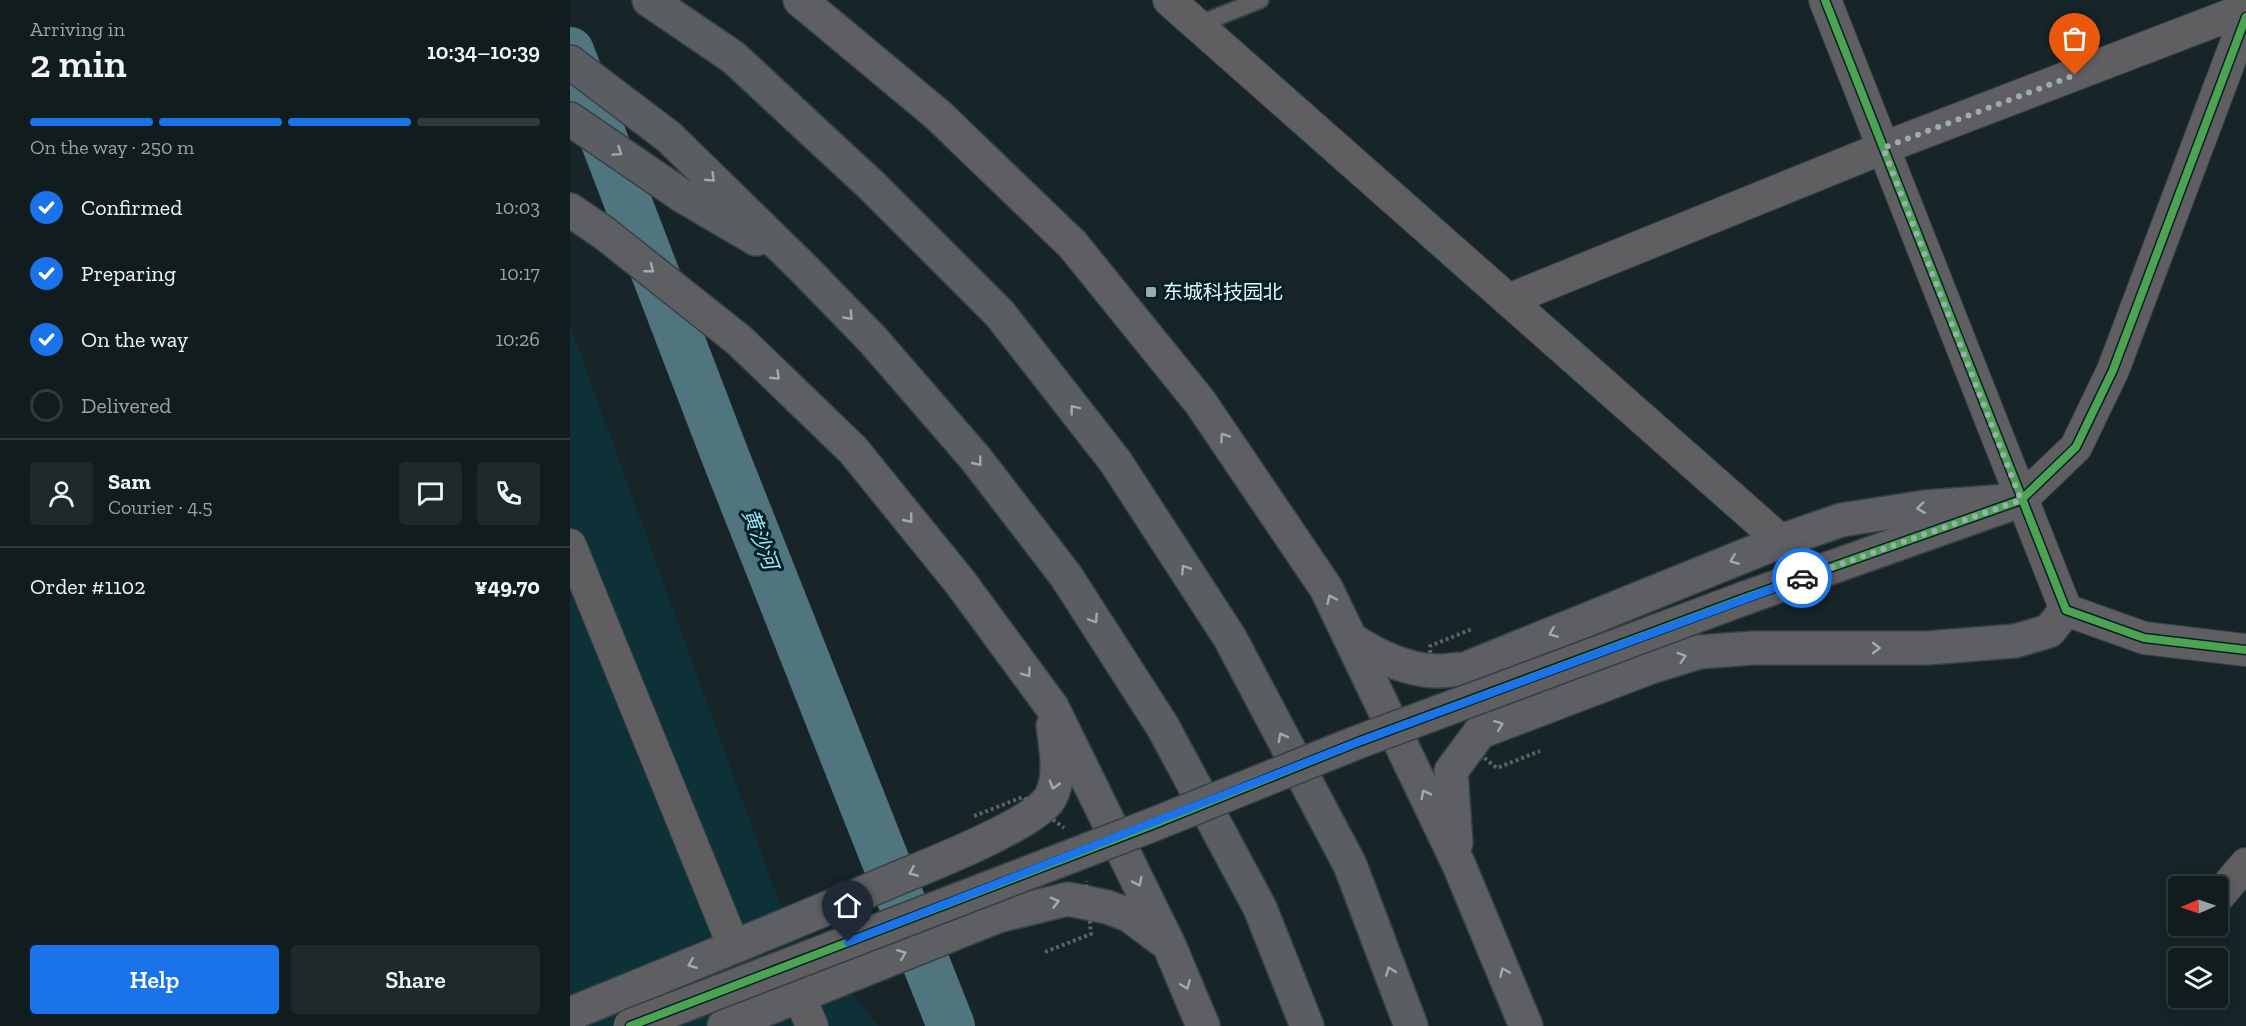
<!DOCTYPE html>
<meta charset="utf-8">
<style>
body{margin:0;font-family:"Zilla Slab","Noto Sans SC",serif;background:#1e292b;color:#f1f3f6;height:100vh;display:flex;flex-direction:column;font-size:22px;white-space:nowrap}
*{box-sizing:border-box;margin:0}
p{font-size:20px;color:#9ca1a4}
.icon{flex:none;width:33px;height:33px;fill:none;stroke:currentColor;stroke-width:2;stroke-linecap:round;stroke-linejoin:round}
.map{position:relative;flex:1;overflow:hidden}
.sheet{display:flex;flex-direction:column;background:#111c1e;width:570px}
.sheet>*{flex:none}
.needle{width:39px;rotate:268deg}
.buttons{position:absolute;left:1598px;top:876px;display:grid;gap:12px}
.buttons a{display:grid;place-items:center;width:60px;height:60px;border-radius:6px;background:#111c1e;box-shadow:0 3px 15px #0003,0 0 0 2px #303a3c;font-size:30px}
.pin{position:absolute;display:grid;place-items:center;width:51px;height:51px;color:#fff;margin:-62px -26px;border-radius:50% 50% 50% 0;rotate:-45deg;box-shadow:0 0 6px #0007}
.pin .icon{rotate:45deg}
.courier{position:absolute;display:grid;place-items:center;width:60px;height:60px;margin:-30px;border:4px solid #1a73e8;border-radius:50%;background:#fff;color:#222;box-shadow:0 2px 8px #0007}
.head em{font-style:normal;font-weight:600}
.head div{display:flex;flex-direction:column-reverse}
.head{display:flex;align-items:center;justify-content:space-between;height:102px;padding:0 30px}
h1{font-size:39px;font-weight:600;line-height:45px}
.bar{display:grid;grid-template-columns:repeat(4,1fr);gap:9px 6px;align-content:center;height:72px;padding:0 30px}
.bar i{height:8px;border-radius:4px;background:#303a3c}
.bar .active{background:#1a73e8}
.bar p{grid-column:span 4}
.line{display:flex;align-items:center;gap:15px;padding:0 30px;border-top:2px solid #303a3c}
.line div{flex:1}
.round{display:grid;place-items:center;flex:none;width:63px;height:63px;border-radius:6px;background:#1e292b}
ol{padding:0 30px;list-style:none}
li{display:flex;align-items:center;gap:18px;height:66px}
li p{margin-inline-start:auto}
li .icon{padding:6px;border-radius:50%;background:#1a73e8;color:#fff;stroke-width:4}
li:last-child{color:#9ca1a4}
li i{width:33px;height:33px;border:3px solid #303a3c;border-radius:50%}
.primary-button{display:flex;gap:12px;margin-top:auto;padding:12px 30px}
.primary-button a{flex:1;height:69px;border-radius:6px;background:#1a73e8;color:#fff;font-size:24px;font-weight:600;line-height:69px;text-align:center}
.primary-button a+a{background:#1e292b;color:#f1f3f6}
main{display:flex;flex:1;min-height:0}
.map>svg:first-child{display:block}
</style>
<main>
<section class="sheet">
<div class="head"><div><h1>2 min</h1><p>Arriving in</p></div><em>10:34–10:39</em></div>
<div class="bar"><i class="active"></i><i class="active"></i><i class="active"></i><i></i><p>On the way · 250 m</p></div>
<ol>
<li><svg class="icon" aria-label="check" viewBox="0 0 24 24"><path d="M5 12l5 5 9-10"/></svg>Confirmed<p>10:03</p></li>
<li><svg class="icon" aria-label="check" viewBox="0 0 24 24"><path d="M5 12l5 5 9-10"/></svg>Preparing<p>10:17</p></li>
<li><svg class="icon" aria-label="check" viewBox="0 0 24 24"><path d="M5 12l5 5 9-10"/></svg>On the way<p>10:26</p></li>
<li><i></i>Delivered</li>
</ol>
<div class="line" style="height:108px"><a class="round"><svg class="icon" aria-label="person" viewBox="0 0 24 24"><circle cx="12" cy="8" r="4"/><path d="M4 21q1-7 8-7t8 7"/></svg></a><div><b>Sam</b><p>Courier · 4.5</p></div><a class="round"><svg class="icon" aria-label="chat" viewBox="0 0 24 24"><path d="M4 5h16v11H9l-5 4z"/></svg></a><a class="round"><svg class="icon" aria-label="phone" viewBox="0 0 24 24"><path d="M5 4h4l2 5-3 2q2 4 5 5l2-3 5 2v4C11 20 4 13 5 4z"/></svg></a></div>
<div class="line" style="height:78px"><div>Order #1102</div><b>¥49.70</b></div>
<div class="primary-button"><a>Help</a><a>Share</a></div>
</section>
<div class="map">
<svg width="1676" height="1026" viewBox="0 0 1676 1026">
<rect width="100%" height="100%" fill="#172528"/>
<!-- built -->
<path fill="#0e3138" d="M0,325L210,904L308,1026H0Z"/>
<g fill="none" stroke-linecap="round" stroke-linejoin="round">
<!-- river -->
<path stroke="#50757e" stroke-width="48" d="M0,51L156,458L381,1026"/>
<defs>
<path id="service" d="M627,25L690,0"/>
<path id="minor" d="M599,0L1211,541
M1255,0L1496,610L1574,638L1676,650
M938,300L1313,148L1676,9
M1451,500L1506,447L1543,370L1676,17
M0,545L164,947
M1647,898L1676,864
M229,996L242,1026"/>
<path id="tertiary" d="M1175,598L1435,506"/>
<path id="primary" d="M230,0L368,115L503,245L630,402L756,588L889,865L956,1026
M0,210L34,233L170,341L283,450L390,582L482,707L599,945L633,1026
M781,639C805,655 835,670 866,671C875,671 885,669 895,669L1211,541L1271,520L1355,507L1451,500
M886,843L881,771L910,732L1081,667L1129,652L1183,648H1357L1445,641L1479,631L1496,610
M0,1014C110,969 219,925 328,878C360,865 464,824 480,798C492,777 486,749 483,726
M154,1026L428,916L498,899L537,907L559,915L595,942"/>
<path id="trunk" d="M79,0L163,57L301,185L430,314L545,461L660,638L780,865L841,1026
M0,62L99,137L233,268L303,340L406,459L496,576L593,727L690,908L737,1026
M0,119L111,195L186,239"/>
</defs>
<!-- service casing -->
<use href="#service" stroke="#364143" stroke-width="20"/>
<!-- minor casing -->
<use href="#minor" stroke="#364143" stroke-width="34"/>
<!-- tertiary casing -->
<use href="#tertiary" stroke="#364143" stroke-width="36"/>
<!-- primary casing -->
<use href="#primary" stroke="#364143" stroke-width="36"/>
<!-- trunk casing -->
<use href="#trunk" stroke="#364143" stroke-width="36"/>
<!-- service -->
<use href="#service" stroke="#5f5e61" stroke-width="16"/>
<!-- minor -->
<use href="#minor" stroke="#5f5e61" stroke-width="32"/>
<!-- tertiary -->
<use href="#tertiary" stroke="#5f5e61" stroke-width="33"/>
<!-- primary -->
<use href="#primary" stroke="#5d5f63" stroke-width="33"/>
<!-- trunk -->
<use href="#trunk" stroke="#5a5d61" stroke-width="33"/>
<defs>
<path id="tertiary-bridge" d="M60,1026L582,825L788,742L1175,598"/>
</defs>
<!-- tertiary-bridge casing -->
<use href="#tertiary-bridge" stroke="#364143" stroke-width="36" stroke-linecap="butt"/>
<!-- path-bridge -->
<path stroke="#5e6264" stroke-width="4" stroke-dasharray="3 3" stroke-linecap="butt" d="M861,683L860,646L902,629
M886,736L927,768L970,751
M404,816L453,797L494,828
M475,952L521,934L516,881"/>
<!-- tertiary-bridge -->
<use href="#tertiary-bridge" stroke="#5f5e61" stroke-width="33"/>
<defs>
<path id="cycleway" d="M1255,0L1496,610L1574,638L1676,650
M60,1026L582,825L788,742L1175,598L1451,500L1506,447L1543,370L1676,17"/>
</defs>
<!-- cycleway casing -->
<use href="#cycleway" stroke="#052026" stroke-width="11"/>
<!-- cycleway -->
<use href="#cycleway" stroke="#4ca352" stroke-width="8"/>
</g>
<!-- one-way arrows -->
<defs><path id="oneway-chevron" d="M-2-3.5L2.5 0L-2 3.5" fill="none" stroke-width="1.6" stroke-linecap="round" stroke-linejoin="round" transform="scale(1.5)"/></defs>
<g stroke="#a0a9ac">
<use href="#oneway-chevron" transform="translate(48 152) rotate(34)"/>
<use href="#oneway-chevron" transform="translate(141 178) rotate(44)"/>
<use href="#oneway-chevron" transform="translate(279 316) rotate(46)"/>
<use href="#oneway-chevron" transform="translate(504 409) rotate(-128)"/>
<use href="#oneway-chevron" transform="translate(408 462) rotate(51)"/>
<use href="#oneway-chevron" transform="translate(615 569) rotate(-123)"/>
<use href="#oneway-chevron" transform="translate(524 619) rotate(57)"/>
<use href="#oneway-chevron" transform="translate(712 737) rotate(-118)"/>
<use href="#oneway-chevron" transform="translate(820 971) rotate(-111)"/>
</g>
<g stroke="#a1aaae">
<use href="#oneway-chevron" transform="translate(80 269) rotate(38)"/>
<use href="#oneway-chevron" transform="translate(206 376) rotate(44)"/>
<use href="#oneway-chevron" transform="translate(654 437) rotate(-124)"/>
<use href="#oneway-chevron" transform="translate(1351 508) rotate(173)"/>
<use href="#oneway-chevron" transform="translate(339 519) rotate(51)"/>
<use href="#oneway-chevron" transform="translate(1164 560) rotate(158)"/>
<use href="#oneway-chevron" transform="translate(761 599) rotate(-115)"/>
<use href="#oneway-chevron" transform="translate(983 633) rotate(158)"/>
<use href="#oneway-chevron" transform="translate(1306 648)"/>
<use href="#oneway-chevron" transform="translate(1112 657) rotate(-17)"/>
<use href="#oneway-chevron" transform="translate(457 673) rotate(54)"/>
<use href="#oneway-chevron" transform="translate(929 725) rotate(-21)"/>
<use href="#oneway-chevron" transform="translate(484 785) rotate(106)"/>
<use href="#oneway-chevron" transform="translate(855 794) rotate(-116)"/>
<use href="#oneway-chevron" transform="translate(343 872) rotate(157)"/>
<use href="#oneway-chevron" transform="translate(568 882) rotate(64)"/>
<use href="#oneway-chevron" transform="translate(485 902) rotate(-14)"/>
<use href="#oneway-chevron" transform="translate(332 954) rotate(-22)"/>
<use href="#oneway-chevron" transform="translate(122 964) rotate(158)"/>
<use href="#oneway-chevron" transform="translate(934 972) rotate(-113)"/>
<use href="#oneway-chevron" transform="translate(616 985) rotate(68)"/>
</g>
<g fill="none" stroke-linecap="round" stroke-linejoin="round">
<!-- done -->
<path stroke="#9dacaf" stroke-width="6" stroke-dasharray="0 10.8" d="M1232,578L1451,500L1313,148L1505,75"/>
<!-- route -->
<path stroke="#1a73e8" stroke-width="8" d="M278,942L788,742L1232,578"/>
</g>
<!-- markers -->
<rect fill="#9dacaf" stroke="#052026" stroke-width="2" x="575" y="286" width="12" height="12" rx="3"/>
<g text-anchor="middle" stroke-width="6" stroke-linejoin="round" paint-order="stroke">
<!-- poi labels -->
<g font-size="20" fill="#e5f5f8" stroke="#052026" text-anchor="start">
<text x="593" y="299">东城科技园北</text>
</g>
<!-- water labels -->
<g font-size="21" font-style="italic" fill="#9de5f6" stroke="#052026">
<text transform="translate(190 539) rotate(69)" y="7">黄沙河</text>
</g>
</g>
</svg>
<div class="buttons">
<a><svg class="needle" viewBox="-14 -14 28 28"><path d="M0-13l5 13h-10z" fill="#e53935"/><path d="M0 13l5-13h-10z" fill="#9ca1a4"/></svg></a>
<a><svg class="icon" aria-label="layers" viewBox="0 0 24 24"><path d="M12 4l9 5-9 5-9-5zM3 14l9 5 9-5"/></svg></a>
</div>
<div class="pin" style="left:1505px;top:75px;background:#ea580c"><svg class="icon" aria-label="bag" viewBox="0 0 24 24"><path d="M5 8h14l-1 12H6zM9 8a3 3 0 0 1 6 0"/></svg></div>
<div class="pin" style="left:278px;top:942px;background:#1f2937"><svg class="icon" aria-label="home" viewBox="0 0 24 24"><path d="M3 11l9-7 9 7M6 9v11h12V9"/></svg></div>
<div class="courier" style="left:1232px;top:578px"><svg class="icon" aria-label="car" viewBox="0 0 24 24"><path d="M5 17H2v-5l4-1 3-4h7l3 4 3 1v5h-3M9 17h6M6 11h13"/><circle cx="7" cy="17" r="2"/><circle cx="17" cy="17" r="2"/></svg></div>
</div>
</main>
